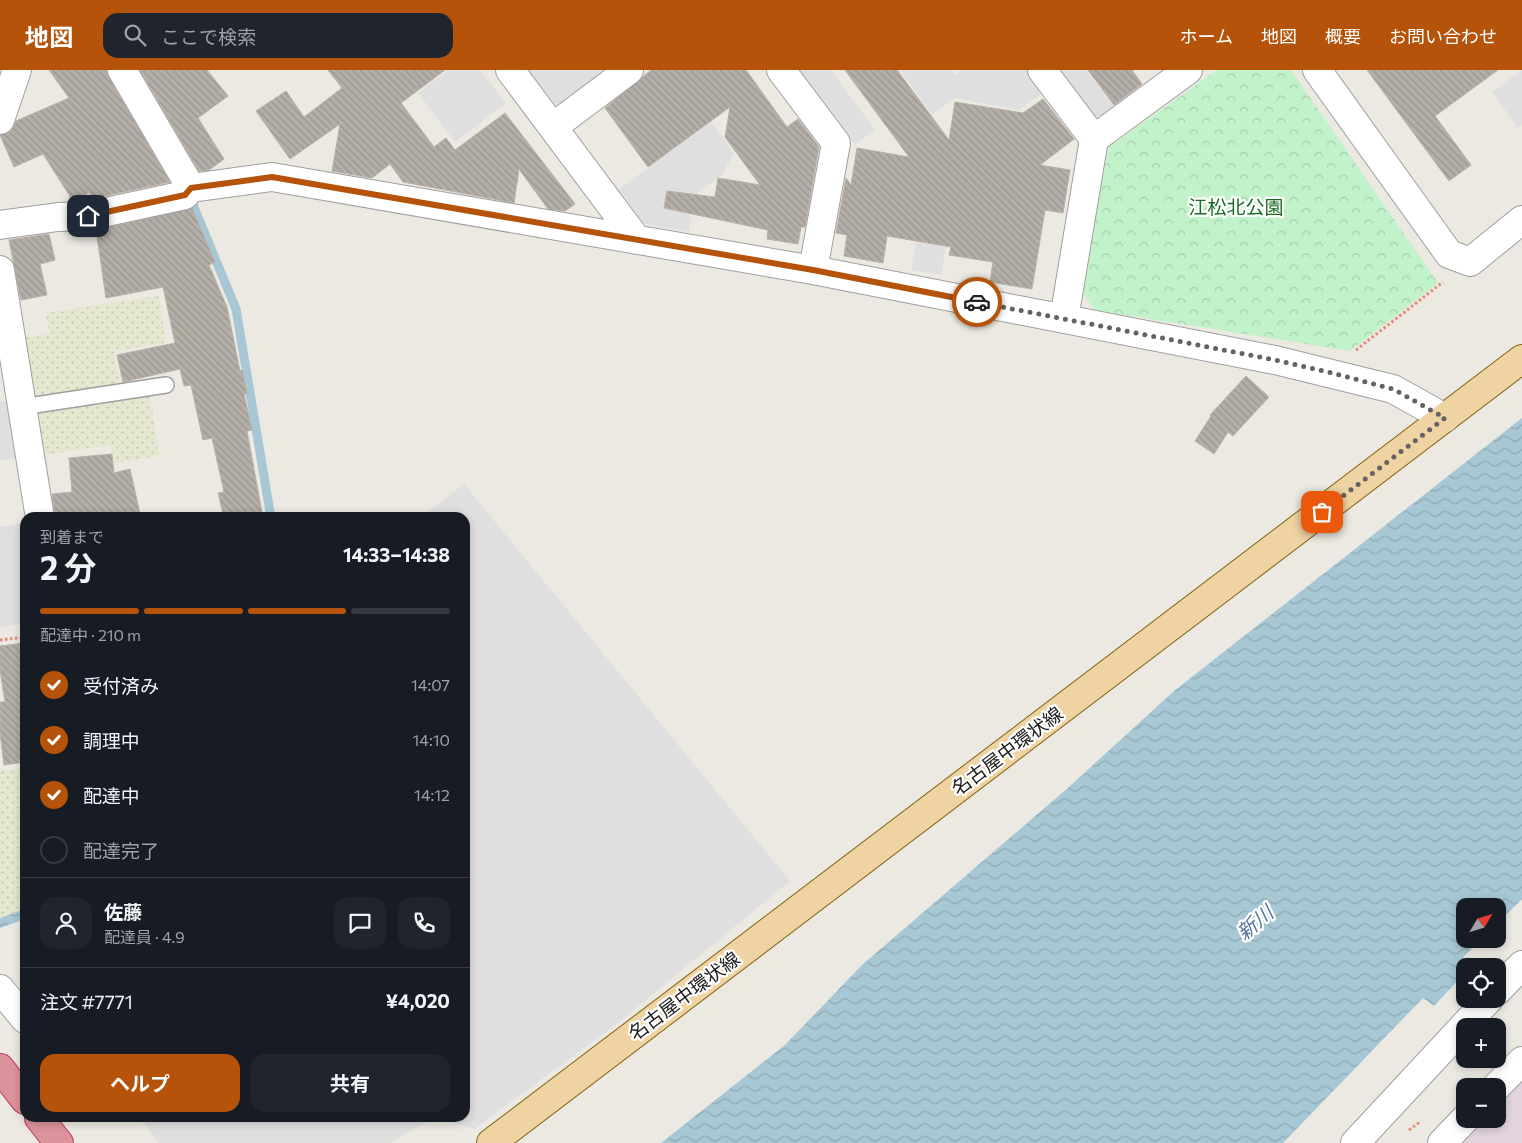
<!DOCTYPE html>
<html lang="ja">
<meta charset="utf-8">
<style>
body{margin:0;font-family:Commissioner,"Noto Sans JP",sans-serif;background:#20242c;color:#f1f3f6;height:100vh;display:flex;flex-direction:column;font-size:19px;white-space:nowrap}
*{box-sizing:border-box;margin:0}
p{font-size:16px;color:#9ea1a6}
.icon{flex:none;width:28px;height:28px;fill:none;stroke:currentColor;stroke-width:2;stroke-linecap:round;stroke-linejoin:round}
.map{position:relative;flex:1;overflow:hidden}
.sheet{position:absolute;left:20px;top:442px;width:450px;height:610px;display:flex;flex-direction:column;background:#171b24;border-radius:15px;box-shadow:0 2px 8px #0003}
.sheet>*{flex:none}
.needle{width:32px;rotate:52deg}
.buttons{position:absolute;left:1456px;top:828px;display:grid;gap:10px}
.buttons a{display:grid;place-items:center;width:50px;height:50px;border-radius:10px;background:#171b24;box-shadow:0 2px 8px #0003;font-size:25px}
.pin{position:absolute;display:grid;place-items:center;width:42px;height:42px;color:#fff;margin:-21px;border-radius:10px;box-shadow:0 2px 8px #0006}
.courier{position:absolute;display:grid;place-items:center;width:50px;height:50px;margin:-25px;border:4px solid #b45309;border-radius:50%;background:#fff;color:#222;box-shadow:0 1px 6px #0007}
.overview em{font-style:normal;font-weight:700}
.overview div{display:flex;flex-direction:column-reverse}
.overview{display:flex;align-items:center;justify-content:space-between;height:85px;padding:0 20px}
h1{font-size:32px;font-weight:700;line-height:38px}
.bar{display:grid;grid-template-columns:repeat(4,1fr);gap:8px 5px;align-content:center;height:60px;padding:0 20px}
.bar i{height:6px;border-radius:4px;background:#363941}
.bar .current{background:#b45309}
.bar p{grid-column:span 4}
.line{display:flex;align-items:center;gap:12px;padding:0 20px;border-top:1px solid #363941}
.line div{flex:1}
.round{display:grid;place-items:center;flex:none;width:52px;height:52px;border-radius:15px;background:#20242c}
ol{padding:0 20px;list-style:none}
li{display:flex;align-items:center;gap:15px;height:55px}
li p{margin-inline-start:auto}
li .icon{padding:5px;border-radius:50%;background:#b45309;color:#fff;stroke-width:4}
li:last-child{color:#9ea1a6}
li i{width:28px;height:28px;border:2px solid #363941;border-radius:50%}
.primary-button{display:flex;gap:10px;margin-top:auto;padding:10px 20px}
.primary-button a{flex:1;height:58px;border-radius:15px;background:#b45309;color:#fff;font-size:20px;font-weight:700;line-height:58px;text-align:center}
.primary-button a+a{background:#20242c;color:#f1f3f6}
header{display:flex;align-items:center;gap:30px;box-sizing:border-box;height:70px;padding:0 25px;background:#b45309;color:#fff}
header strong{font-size:24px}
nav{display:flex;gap:28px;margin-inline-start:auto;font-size:18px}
.search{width:350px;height:45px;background:#20242c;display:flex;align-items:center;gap:12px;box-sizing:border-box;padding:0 18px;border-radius:15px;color:#9ea1a6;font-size:19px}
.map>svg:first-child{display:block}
</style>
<header>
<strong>地図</strong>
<div class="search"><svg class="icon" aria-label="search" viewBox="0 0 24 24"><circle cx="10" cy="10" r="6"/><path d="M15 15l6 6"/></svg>ここで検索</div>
<nav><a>ホーム</a><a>地図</a><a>概要</a><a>お問い合わせ</a></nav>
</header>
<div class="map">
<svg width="1522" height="1073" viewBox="0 0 1522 1073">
<defs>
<pattern id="farmland-dots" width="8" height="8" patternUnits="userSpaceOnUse" patternTransform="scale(1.25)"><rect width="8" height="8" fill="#e5e8cf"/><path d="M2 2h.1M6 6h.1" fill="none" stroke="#c4c6b1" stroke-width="1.8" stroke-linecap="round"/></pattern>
<pattern id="park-crowns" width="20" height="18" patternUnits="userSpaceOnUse" patternTransform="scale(1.25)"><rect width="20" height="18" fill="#c2f2c9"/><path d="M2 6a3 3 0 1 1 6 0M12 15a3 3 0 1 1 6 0" fill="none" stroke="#a6cfac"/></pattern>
<pattern id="water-waves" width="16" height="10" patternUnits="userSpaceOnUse" patternTransform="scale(1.25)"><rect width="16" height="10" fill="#a7c7d4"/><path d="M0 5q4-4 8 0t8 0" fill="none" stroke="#8faab5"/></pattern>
<pattern id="building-back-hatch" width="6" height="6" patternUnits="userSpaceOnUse" patternTransform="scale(1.25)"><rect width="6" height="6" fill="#b4aea8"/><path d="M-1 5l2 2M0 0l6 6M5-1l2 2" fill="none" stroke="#9a9590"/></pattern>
</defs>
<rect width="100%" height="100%" fill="#ebe9e2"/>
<!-- industrial -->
<path fill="#e4d4e0" d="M1522,1004V1073H1454L1478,1049H1498V1029Z"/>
<!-- farmland -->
<path fill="url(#farmland-dots)" d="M159,226L166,273L114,281L120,316L30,330L20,268L49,264L46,243Z
M150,325L159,386L115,393L111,375L38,386L31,343Z
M25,697V839L0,848V701Z"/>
<!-- park -->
<path fill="url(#park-crowns)" d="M1217,0H1291L1438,213L1350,281L1095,240L1080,220L1109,77Z"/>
<!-- parking -->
<path fill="#dfdfdf" d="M448,0H480L506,33L455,72L418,23Z
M529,0H560L561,2L564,0H605L561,34L554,33Z
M800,0H831L875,60L855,75Z
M900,0H952L956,5L963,0H1028L1044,22L1019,40L955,28L932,45Z
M1060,0H1087L1117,41L1109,47L1093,46Z
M1522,0V55L1518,58L1492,22Z
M711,52L734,83L722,105L681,135L691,149L689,162L644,154L619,119Z
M916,172L946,177L941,205L911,200Z
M12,330L19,388L0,390V332Z
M464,414L790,811L614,956L474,1059L440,1048H465V448L422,447Z
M25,453V553L0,557V457Z
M139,1048H433L390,1073H159Z"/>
<!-- water -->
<path fill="url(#water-waves)" d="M1522,348V829L1498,853V836H1465V869H1482L1463,887L1470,896H1465V903L1434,936L1423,928L1283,1073H661L785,975L862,895L1069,717L1174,621Z
M25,839V849L0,858V848Z"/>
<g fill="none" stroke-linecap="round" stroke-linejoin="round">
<!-- stream -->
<path stroke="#a7c7d4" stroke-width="9" d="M191,130L236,239L271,448"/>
</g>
<!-- building -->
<path fill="url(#building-back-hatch)" stroke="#bbb1a6" d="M49,0H106L109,8L170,112L91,129L90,122L73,131L43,84L14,97L0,65L11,61L16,51L69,28Z
M140,0H207L228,26L198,48L224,89L209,100L199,101Z
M328,0H445L401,33L434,77L446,68L455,80L505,43L575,134L565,141L548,139L519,99L514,133L403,112L390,94L372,108L332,101L340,54L290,89L256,41L286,21L304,47L342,18Z
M651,0H746L787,57L798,49L819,77L805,157H801L798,174L767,169L768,160L664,138L667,121L715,127L718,108L760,115L725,67L730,37L648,97L605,38Z
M845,0H897L949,70L955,32L1023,43L1043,29L1074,69L1040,95L1070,100L1063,143L1045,140L1032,219L990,212L993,192L949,185L951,177L887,166L883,193L844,186L847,165L836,163L846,108L851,115L857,78L909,87Z
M1088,0H1132L1142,14L1114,35Z
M1367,0H1498L1435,46L1471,95L1449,111Z
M192,138L215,192L209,195L227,237L240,301L242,300L247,324H244L252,360L247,361L263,448H224L218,423L224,422L212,368L203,370L191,315L184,316L180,299L123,312L117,285L175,273L163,217L106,228L96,160Z
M49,164L55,190L40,194L47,225L21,230L9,170Z
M1246,306L1269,327L1233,366L1228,362L1214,384L1195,371L1211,346L1210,345Z
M112,384L114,403L130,399L141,448H55L52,424L72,422L69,388Z
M25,573V692L4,695L0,663V632H5L0,600V576Z"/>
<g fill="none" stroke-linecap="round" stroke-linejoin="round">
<defs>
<path id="lane" d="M22,337L166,315"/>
<path id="street" d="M122,0L191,118L272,107L813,200L1275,290L1393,319L1445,348
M510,0L637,170
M781,0L836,73L813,200
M1042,0L1094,69
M1317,0L1449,184L1470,192L1522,150
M0,50L17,0
M553,57L629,0
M0,155L58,147L88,146L185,125L191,118
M0,200L40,448
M1064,249L1094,69L1188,0
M0,919L25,949
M1498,920L1522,895
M1497,1016L1522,991
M1355,1073L1489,929
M1442,1073L1465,1049"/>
<path id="primary" d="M491,1073L1522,289"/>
<path id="highway" d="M0,998L25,1030
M39,1048L59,1073"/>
</defs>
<!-- lane casing -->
<use href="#lane" stroke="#9f9f9f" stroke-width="18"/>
<!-- street casing -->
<use href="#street" stroke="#9f9f9f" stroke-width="30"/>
<!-- primary casing -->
<use href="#primary" stroke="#816311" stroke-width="30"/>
<!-- highway casing -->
<use href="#highway" stroke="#c1385f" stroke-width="30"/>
<!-- path -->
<path stroke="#e88876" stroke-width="3" stroke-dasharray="2.5 2.5" stroke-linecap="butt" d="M1356,280L1443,212
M0,570L25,567
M1409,1060L1420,1052"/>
<!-- lane -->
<use href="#lane" stroke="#fff" stroke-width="15"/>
<!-- street -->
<use href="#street" stroke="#fff" stroke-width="28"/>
<!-- primary -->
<use href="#primary" stroke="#f0d3a2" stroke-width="28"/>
<!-- highway -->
<use href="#highway" stroke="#db929b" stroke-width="28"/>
</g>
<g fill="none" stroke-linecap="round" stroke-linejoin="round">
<!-- done -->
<path stroke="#646361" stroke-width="5" stroke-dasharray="0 9" d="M977,232L1275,290L1328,302L1393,319L1445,348L1322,442"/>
<!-- route -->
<path stroke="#b45309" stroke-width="6" d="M88,146L185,125L191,118L272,107L813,200L977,232"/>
</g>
<g text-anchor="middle" stroke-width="4.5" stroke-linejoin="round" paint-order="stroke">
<!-- park labels -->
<g font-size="19" fill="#176b23" stroke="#fff">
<text x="1236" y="144">江松北公園</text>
</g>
<!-- street labels -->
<g font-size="19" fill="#1b1b1b" stroke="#fff">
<text transform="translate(1007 681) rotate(-37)" y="7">名古屋中環状線</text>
<text transform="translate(684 926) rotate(-37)" y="7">名古屋中環状線</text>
</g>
<!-- water labels -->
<g font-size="20" font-style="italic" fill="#54759e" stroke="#fff">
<text transform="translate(1255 853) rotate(-40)" y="7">新川</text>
</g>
</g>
</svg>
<div class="buttons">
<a><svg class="needle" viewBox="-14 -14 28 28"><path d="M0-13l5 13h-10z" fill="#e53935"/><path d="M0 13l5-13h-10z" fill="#9ea1a6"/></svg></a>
<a><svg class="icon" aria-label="locate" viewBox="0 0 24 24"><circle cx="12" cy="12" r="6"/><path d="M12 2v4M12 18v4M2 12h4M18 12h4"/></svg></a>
<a>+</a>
<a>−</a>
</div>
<div class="pin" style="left:1322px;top:442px;background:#ea580c"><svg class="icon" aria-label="bag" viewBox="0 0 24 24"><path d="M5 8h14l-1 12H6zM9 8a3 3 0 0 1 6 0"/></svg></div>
<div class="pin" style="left:88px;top:146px;background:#1f2937"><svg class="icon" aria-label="home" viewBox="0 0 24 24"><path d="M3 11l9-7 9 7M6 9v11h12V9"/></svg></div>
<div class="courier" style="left:977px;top:232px"><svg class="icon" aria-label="car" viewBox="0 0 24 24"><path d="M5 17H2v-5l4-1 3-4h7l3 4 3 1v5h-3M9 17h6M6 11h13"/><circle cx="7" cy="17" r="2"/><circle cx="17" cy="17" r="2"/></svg></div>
<section class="sheet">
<div class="overview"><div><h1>2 分</h1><p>到着まで</p></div><em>14:33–14:38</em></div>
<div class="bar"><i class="current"></i><i class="current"></i><i class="current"></i><i></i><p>配達中 · 210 m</p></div>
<ol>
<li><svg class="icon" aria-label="check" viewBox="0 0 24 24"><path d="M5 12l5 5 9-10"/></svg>受付済み<p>14:07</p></li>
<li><svg class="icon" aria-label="check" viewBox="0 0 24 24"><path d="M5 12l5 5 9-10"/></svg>調理中<p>14:10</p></li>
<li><svg class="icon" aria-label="check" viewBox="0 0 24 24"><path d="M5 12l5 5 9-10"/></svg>配達中<p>14:12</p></li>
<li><i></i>配達完了</li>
</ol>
<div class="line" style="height:90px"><a class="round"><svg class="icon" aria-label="person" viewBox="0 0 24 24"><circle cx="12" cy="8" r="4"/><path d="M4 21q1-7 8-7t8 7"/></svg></a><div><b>佐藤</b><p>配達員 · 4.9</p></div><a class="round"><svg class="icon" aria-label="chat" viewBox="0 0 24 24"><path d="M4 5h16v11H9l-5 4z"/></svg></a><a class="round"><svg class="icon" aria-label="phone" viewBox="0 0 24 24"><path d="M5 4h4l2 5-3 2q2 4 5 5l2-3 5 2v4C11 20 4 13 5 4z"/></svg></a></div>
<div class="line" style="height:65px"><div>注文 #7771</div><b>¥4,020</b></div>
<div class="primary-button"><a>ヘルプ</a><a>共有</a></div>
</section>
</div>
